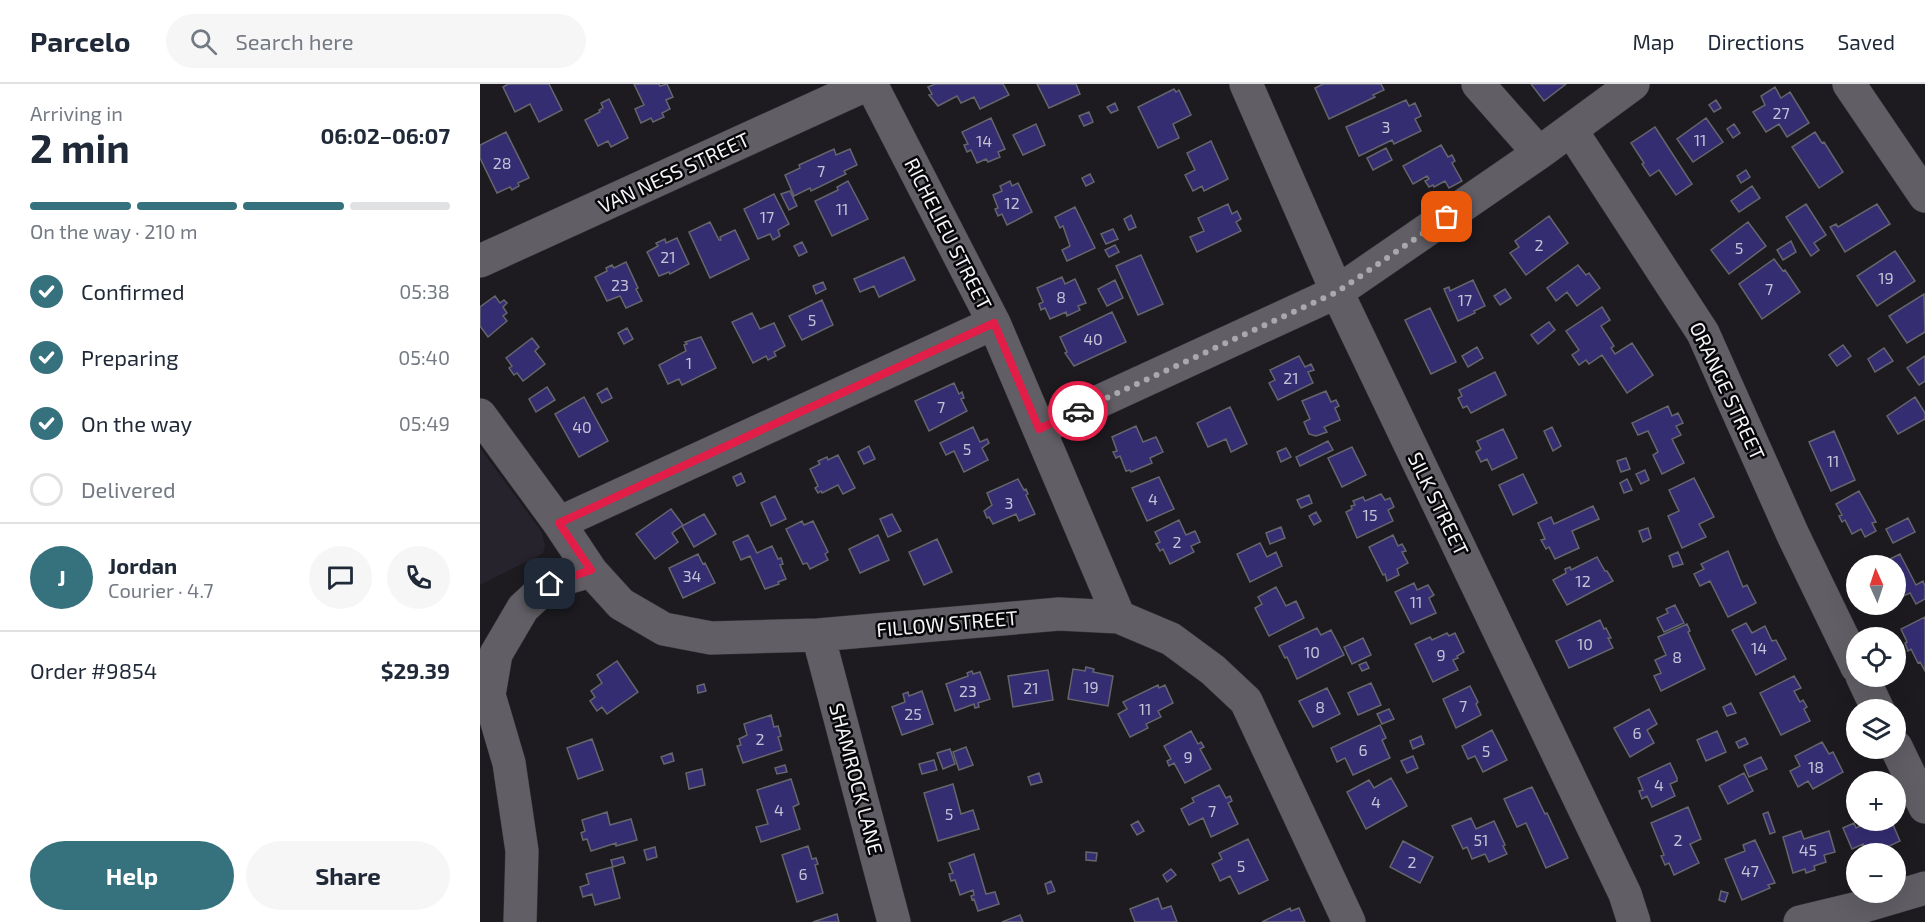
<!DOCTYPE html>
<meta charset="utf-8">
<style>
body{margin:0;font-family:"Exo 2",sans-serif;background:#f6f6f7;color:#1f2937;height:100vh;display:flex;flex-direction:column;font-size:22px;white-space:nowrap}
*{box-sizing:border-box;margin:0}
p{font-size:20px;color:#747a83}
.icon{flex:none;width:33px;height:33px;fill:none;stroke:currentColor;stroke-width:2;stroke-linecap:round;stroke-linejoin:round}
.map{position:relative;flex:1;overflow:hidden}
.side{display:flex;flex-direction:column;background:#fff;width:480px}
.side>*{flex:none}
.needle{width:39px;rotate:357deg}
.buttons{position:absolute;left:1366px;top:471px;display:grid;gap:12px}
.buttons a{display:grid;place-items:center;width:60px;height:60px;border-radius:50%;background:#fff;box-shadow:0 6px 24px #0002;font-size:30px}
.pin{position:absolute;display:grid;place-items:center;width:51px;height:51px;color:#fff;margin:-26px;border-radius:12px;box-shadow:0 3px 9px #0006}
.courier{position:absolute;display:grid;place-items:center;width:60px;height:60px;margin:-30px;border:4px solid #e11d48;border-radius:50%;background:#fff;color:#222;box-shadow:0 2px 8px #0007}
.summary em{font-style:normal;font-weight:700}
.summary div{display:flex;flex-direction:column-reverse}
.summary{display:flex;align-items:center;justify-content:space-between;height:102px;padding:0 30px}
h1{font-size:39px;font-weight:700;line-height:45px}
.bar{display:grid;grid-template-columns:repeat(4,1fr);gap:9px 6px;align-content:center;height:72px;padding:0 30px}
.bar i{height:8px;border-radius:4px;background:#e0e1e3}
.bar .current{background:#36727e}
.bar p{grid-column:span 4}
.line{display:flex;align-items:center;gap:15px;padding:0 30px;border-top:2px solid #e0e1e3}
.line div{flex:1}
.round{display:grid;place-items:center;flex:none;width:63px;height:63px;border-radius:32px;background:#f6f6f7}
ol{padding:0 30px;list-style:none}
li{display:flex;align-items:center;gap:18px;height:66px}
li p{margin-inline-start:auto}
li .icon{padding:6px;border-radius:50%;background:#36727e;color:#fff;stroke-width:4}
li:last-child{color:#747a83}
li i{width:33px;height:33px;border:3px solid #e0e1e3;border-radius:50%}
.primary-button{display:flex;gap:12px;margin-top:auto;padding:12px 30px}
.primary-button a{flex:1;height:69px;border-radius:36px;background:#36727e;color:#fff;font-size:24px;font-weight:700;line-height:69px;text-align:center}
.primary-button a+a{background:#f6f6f7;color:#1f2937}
header{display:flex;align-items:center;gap:36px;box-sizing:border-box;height:84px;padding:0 30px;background:#fff;border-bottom:2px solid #e0e1e3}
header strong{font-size:28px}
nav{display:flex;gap:33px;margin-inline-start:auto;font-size:21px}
.search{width:420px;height:54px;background:#f6f6f7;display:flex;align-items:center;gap:15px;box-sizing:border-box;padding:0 21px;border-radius:33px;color:#747a83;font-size:22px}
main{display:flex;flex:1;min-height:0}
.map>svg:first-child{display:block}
</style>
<header>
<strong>Parcelo</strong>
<div class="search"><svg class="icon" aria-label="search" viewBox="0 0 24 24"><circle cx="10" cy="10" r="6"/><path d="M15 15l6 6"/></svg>Search here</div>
<nav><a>Map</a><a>Directions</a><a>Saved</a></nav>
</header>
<main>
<section class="side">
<div class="summary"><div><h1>2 min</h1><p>Arriving in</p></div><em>06:02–06:07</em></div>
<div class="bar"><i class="current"></i><i class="current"></i><i class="current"></i><i></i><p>On the way · 210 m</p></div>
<ol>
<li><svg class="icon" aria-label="check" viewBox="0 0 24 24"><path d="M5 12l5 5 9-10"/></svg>Confirmed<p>05:38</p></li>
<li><svg class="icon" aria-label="check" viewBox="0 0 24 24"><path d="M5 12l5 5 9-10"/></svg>Preparing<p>05:40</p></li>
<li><svg class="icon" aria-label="check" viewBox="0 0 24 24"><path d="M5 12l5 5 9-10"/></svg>On the way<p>05:49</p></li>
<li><i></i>Delivered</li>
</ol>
<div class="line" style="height:108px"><b class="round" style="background:#36727e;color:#fff">J</b><div><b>Jordan</b><p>Courier · 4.7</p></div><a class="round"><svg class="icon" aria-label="chat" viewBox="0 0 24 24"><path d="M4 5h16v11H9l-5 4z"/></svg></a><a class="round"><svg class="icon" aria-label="phone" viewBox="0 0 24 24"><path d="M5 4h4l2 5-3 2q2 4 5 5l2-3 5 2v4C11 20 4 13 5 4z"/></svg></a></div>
<div class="line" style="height:78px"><div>Order #9854</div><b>$29.39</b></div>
<div class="primary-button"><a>Help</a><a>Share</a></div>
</section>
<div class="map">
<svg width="1445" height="838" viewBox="0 0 1445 838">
<rect width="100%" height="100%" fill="#1d1b20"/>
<!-- built -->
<path fill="#27232d" d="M0,364L61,447L65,461L63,469L0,501Z"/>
<!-- building -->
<path fill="#352d71" stroke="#65666c" stroke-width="1.5" d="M28,0H69L82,26L59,38L50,20L35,28L23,3Z
M154,0H179L180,2L187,0L193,13L186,16L190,25L182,29L184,33L173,38L171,34L161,39L155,25L164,21Z
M455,0H523L529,11L500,25L494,13L481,19L477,12L458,22L449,11L452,10L448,3Z
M557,0H596L600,10L569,24Z
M843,0H901L904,6L893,11L895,13L849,35L835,4Z
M1051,0H1086L1064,17Z
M1295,3L1301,14L1310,8L1329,39L1307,53L1299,40L1286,48L1273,28L1285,21L1281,12Z
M694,5L696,8L699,6L711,31L693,40L699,54L678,64L658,23Z
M129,15L148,54L131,63L128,57L118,62L105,36L120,28L119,26L123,24L121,19Z
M926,16L929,22L935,19L941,32L935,35L941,47L914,60L912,56L879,72L866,43Z
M1236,16L1241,24L1234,28L1229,21Z
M635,19L638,26L631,29L627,23Z
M609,28L613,38L604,42L599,32Z
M511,34L525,65L518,68L520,73L508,78L506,75L497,79L491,66L487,68L484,61L488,60L482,48Z
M1226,34L1243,58L1213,78L1197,55Z
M556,40L565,61L543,71L533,51Z
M1254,40L1260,49L1253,54L1247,45Z
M1175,43L1212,100L1196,111L1179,86L1170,92L1162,80L1164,79L1151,59Z
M26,48L49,94L38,99L39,102L32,106L30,103L17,109L0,74V61Z
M1335,48L1342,59L1344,58L1363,88L1339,104L1312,63Z
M731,57L748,95L724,107L722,102L713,107L705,91L715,86L707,69Z
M961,61L968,73L972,71L975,77L972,79L982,97L969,104L965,97L954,103L953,101L949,103L945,97L949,95L947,92L933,100L923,82Z
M906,64L912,76L893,86L887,74Z
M354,65L356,71L370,65L377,81L364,87L366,90L331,107L330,104L314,112L305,91L320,84L319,81Z
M1266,86L1270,93L1261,99L1257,92Z
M610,90L614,98L606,102L602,94Z
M368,97L388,135L352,152L335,117L358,106L357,103Z
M530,97L532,102L538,99L552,128L527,141L522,130L518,132L515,125L518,124L513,111L522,107L520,102Z
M1272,102L1280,114L1259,128L1251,117Z
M310,107L317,122L309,126L301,110Z
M294,110L309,140L298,146L300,152L293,156L290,150L278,155L264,125Z
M748,120L752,130L757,127L761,135L756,138L761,147L717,168L710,153L724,147L718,134Z
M1326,120L1346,151L1334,159L1339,166L1331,172L1306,133Z
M1397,120L1410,140L1365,168L1350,143L1356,140L1358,143Z
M595,123L615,164L587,177L582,166L590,162L583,142L580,144L575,133Z
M651,131L656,143L649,146L644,135Z
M1069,132L1088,159L1046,191L1030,169L1039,163L1035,157Z
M230,138L239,156H241L240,153L255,146L269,175L230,194L209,148Z
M1268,138L1286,162L1249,190L1231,166Z
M633,145L638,155L626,160L621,150Z
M197,154L209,180L190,190L189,188L179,192L167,168L178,162L176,159L185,155L186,159Z
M1311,157L1316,168L1303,176L1297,166Z
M322,158L327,168L319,172L314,162Z
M635,161L639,168L629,173L625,166Z
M1415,167L1435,197L1397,222L1377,192Z
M661,171L683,220L658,231L636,182Z
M424,173L435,196L399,213L394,202L380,208L374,195Z
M1294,175L1303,187L1305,186L1320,208L1282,235L1259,200Z
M146,178L158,204L156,205L162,217L146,224L140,212L127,217L115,193L127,187L126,184L132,181L134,184Z
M1098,181L1106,191L1109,189L1120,204L1097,222L1087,208L1076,217L1067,204Z
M582,193L585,200L595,195L606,219L598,222L600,226L587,232L586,228L570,235L565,224L561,226L559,220L563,218L557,204Z
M635,196L643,214L627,222L618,205Z
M993,196L1005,222L994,227L995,229L978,237L964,205L969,203L970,207Z
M343,198L346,205L336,210L333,202Z
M1025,205L1031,214L1020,221L1014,212Z
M1444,210L1445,248L1427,259L1409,232Z
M15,212L20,219L24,216L27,219L23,223L27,229L23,232L27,237L8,253L0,242V223Z
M342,216L353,241L322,256L309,232Z
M1122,223L1130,236L1121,242L1134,262L1131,264L1135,270L1152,259L1173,291L1147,309L1122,271L1109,280L1106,276L1099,281L1092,271L1099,266L1086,247Z
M950,224L976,278L951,290L925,236Z
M632,228L646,258L594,282L585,269L587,268L580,253Z
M272,229L280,245L294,239L305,262L294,268L296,272L288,276L286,272L273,279L252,238Z
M1069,238L1075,246L1058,260L1051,251Z
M147,244L153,255L144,260L138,249Z
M221,253L236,284L202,301L199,295L188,300L179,281L206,267L204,261L207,260L205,258Z
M52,254L59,263L55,267L65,280L43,297L37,289L34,291L29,284L32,282L26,274Z
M1363,261L1371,272L1357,282L1349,271Z
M997,263L1003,274L988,283L982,272Z
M1404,264L1413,277L1395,288L1388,275Z
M819,272L825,283L831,280L834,286L828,288L833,299L798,316L789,299L795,296L790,286Z
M1445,272V297L1439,301L1427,284Z
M1015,288L1026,311L991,329L987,322L983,324L978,314L982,312L979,306Z
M474,299L479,310L482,308L484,314L481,315L487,327L449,347L435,317Z
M67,303L75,316L56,328L49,315Z
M127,304L132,314L122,319L117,310Z
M846,307L851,318L856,316L859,322L855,324L860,336L844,343L847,348L836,352L829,350L824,338L830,335L822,317Z
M104,313L128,357L99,373L75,330Z
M1435,313L1445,329V335L1418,350L1407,332Z
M1188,322L1192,332L1198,329L1203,339L1196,342L1201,351L1192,355L1204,379L1182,390L1173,371L1178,368L1168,347L1158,351L1152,339Z
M750,323L767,360L751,368L746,355L728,363L717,339Z
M656,342L663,358L676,353L683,368L670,374L672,379L651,388L650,386L646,387L640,372L636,374L633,368L637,367L632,353Z
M493,343L500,358L507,355L509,359L502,364L508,376L484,388L474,367L466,371L460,359Z
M1072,343L1081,362L1073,367L1064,347Z
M1023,345L1037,374L1012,386L1007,375L1001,378L996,368L1001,365L997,357Z
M1354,347L1375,396L1351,407L1329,358Z
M848,357L853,366L820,382L816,373Z
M389,362L395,375L384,380L378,368Z
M872,363L886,391L862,403L848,374Z
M806,364L811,373L801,378L797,368Z
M358,371L375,404L363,410L358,401L342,409L341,407L338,409L335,404L338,402L330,385L340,380L338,377L347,373L348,376Z
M1146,374L1150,385L1141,388L1137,377Z
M1165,386L1169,396L1161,400L1156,390Z
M261,389L265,398L257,402L253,393Z
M1043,390L1057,419L1033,431L1019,401Z
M679,393L694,425L667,437L652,404Z
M1214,394L1234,433L1219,440L1226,453L1202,464L1188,432L1199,427L1189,406Z
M538,395L544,406L546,405L548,410L546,411L555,430L539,437L536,430L513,440L509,433L507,434L504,427L512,421L507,409Z
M1147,395L1152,406L1144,409L1140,399Z
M1379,407L1396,438L1392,439L1396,447L1385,453L1381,445L1372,450L1365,436L1362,438L1359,432L1362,431L1356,420Z
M901,410L905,416L910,414L914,423L908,426L913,437L877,454L866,428L872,425L871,422L875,421L873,417L883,413L885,417Z
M829,411L832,419L821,424L817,416Z
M295,412L306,435L291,442L281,419Z
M1113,422L1119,435L1092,447L1099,464L1075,475L1069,463L1066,465L1061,456L1065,455L1058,439L1071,433L1074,440Z
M191,425L203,441L192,449L198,458L175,475L156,450Z
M836,428L841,437L834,441L829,432Z
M224,430L236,450L214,463L202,442Z
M412,430L421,447L408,453L400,435Z
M1428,434L1435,448L1413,459L1406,445Z
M699,436L706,451L715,447L720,458L711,462L714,468L690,480L683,465L680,467L676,460L680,458L675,448Z
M322,437L324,441L333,437L348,468L345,470L348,476L330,485L327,479L323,480L306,445Z
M801,443L805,454L790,460L786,449Z
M1168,444L1171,454L1163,458L1159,447Z
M268,451L277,469L292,462L298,475L301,474L303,480L300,481L306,495L298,498L299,500L285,505L270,472L261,476L253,458Z
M398,451L409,476L380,489L369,465Z
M913,451L918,462L922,460L926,467L922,468L928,479L917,485L919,491L907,497L905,490L903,491L889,463Z
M457,455L472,488L444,501L429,468Z
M780,459L787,473L796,468L802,482L770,498L757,470Z
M1248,467L1263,503L1267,501L1276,519L1248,533L1230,497L1220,502L1214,490L1224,485L1221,480Z
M1198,468L1203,480L1193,483L1189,472Z
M218,470L223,480L225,479L235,499L203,514L189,484Z
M1420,470L1436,501L1443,497L1445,502V515L1436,520L1430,509L1416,515V482H1396Z
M1117,473L1125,487H1127L1133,497L1087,521L1073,496L1086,489L1085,485L1090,483L1091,486Z
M934,499L937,506L948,501L954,511L949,514L956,529L931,540L915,508Z
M796,503L806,522L816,517L824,534L789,552L775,524L782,520L778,513Z
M1195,521L1204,539L1184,548L1177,534L1188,529L1186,525Z
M1445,533V587L1440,578L1438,579L1431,565L1428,567L1425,559L1427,558L1421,545Z
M1120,536L1124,545L1126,544L1131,554H1128L1133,564L1089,584L1076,557Z
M1266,539L1272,549L1285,542L1292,557L1296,556L1306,575L1276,591L1252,546Z
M1207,540L1210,547L1208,548L1225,585L1181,607L1174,592L1181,589L1175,576L1186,571L1178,553Z
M837,544L841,551L851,546L864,571L817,595L807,573L805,574L799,562Z
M967,549L969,552L975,549L984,568L977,572L978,574L973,576L978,586L953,598L935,560L950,553L952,556Z
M883,554L891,571L872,580L864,563Z
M137,577L158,608L127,630L122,623L117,627L110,617L115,613L111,607L122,599L117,591Z
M886,578L889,584L882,587L879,581Z
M606,583L614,585L613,588L633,592L628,622L588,615L593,585L605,587Z
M568,586L573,616L533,623L528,592Z
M492,587L493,590L500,588L510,615L498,619L499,623L495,624L494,620L475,627L466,600L488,592L487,589Z
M1314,592L1321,604L1314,607L1320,618L1323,616L1327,623L1324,625L1330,637L1301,651L1280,609Z
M891,599L901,621L878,631L868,609Z
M224,600L226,607L218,609L217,602Z
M678,601L679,604L685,601L693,619L678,627L681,633L666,640L668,644L650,653L638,630L647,625L643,618Z
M990,602L998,618L996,620L1001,631L976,644L963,615Z
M847,604L860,630L833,643L819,617Z
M442,607L453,640L422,651L412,623L425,618L423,610L428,608L429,612Z
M1251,619L1256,629L1247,632L1243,623Z
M909,625L914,635L902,640L897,630Z
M1169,625L1177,640L1167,646L1174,659L1150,673L1134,644Z
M291,631L294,643L298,642L301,652L298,653L302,666L263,679L257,662L261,661L259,655L267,651L264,640Z
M900,641L906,654L902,656L910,674L873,691L865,674L857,678L851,664Z
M1012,646L1027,676L1003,688L995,672L988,675L982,662Z
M711,647L718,660L721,658L724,663L720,665L731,685L705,699L694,679L689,682L687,677L691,675L684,662Z
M1237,647L1246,668L1226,677L1217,656Z
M941,652L944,660L933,665L930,657Z
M1265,654L1268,660L1259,664L1256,658Z
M112,655L123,686L98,695L87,664Z
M1342,658L1349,670L1353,668L1363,688L1333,705L1328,697L1318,703L1310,687L1320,682L1315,672Z
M486,663L493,681L479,686L473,668Z
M470,665L475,680L463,685L457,669Z
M192,669L194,677L184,680L181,673Z
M933,672L938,684L927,689L921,677Z
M1281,673L1287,685L1269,693L1264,681Z
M454,676L457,686L442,690L439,680Z
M1190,679L1197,694V697L1190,700L1195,712L1172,723L1167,712L1162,715L1159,707L1163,706L1158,694Z
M305,681L307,688L297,690L295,684Z
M222,685L225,701L209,705L206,689Z
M559,689L562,698L551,701L548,693Z
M1264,689L1273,707L1248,720L1239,702Z
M911,694L927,722L886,745L867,708L889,696L894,704Z
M311,695L319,720L313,723L320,745L281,758L276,743L288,740L277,706Z
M473,700L481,730L493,726L499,745L458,757L444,709Z
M739,701L746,714L750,712L752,717L748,719L758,740L731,753L723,734L709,741L701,725L714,718L712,714Z
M1052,703L1065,730L1067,729L1088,774L1066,784L1046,739L1037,743L1024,715Z
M1208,723L1221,755L1210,760L1219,779L1194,791L1189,779L1185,781L1181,772L1184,771L1171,739Z
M127,728L130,741L151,735L157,756L136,762V759L111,767L107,755L103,756L101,749L105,747L102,736Z
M1288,728L1295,748L1290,750L1283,730Z
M991,734L996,745L1014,737L1025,761L1023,762L1027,770L1009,778L1005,770L992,775L987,763L983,765L972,742Z
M1392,736H1411L1420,757L1393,770H1387L1383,760L1372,765L1363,744L1374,739L1376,744Z
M658,737L664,747L657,751L651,741Z
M1321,747L1324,755L1349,747L1355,768L1344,771L1346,778L1334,782L1335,786L1326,789L1325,785L1313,789L1303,753Z
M768,755L788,796L759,810L750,792L740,797L732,780L742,775L739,769Z
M1275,756L1295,799L1288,801L1290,804L1262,816L1245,775L1265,767L1263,761Z
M923,757L953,773L940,799L910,783Z
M328,762L332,775L336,774L338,780L335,781L343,809L317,818L302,771Z
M175,763L177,773L167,776L164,766Z
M606,768L617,769L616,777L606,776Z
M494,770L506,810L515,808L519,820L498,827L494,815L492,816L491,812L494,811L493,806L480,811L475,796L471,797L469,790L473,789L469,779Z
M143,773L145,779L133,783L131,776Z
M132,783L140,814L115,821L112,810L103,813L100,803L109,800L106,790Z
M691,785L696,791L687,798L683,791Z
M571,797L575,807L568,810L565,800Z
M1241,807L1248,809L1245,818L1239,816Z
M678,814L682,825L691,822L697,838H655L650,825Z
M810,824L811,827L819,824L825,838H782Z
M357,830L359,838H333Z
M540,831L543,838H522Z"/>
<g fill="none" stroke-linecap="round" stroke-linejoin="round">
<defs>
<path id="minor" d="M391,0L514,239L639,533
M766,0L857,208L1145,810L1154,838
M998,0L1059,69
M1369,0L1445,112
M1091,46L1223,249L1313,451L1377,583
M0,177L388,0
M0,331L79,439L111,487L141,520L184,545L231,554L338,551L579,530L639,533L691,555L733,586L766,617L869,838
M559,345L857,208L1059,69L1153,0
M79,439L514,239
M338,551L414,838
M1382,592L1398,626
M1416,663L1445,723
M40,838L42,767L29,679L9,611L16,570L43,524L70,499L111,487
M1320,838L1374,825L1445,804"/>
</defs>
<!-- minor casing -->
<use href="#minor" stroke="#373639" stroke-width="34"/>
<!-- minor -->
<use href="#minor" stroke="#615f65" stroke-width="33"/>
</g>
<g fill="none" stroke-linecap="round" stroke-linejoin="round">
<!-- done -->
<path stroke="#a9a8ac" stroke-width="6" stroke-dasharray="0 10.8" d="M598,327L857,208L967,133"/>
<!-- route -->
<path stroke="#e11d48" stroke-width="8" d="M70,500L111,486L79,439L514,239L559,345L598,327"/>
</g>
<g text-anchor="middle" stroke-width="5" stroke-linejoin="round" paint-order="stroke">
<!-- number labels -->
<g font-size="16" fill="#c5c2d6">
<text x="1301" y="35">27</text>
<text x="906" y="49">3</text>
<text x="1220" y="62">11</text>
<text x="504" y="63">14</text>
<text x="22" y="85">28</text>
<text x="341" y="93">7</text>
<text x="532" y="125">12</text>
<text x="362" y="131">11</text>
<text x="287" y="139">17</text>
<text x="1059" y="167">2</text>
<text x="1259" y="170">5</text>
<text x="188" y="179">21</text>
<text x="1406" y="200">19</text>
<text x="140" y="207">23</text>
<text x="1289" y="211">7</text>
<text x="581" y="219">8</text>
<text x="985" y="222">17</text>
<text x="332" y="242">5</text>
<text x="613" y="261">40</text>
<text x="209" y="285">1</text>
<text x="811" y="300">21</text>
<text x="461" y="329">7</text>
<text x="102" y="349">40</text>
<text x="487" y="371">5</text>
<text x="1353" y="383">11</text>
<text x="673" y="421">4</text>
<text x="529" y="425">3</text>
<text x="890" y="437">15</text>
<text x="697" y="464">2</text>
<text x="212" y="498">34</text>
<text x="1103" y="503">12</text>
<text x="936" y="524">11</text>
<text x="1105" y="566">10</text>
<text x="1279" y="570">14</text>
<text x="832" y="574">10</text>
<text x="961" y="577">9</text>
<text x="1197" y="579">8</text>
<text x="611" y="609">19</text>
<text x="551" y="610">21</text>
<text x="488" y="613">23</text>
<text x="983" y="628">7</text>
<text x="840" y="629">8</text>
<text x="665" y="631">11</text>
<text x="433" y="636">25</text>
<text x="1157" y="655">6</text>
<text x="280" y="661">2</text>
<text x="883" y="672">6</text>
<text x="1006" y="673">5</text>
<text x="708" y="679">9</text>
<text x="1336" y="689">18</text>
<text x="1179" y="707">4</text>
<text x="896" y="724">4</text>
<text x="299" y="732">4</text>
<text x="732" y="733">7</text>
<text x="469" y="736">5</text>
<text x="1001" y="762">51</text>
<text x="1198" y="762">2</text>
<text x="1328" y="772">45</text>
<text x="932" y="784">2</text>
<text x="761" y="788">5</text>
<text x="1270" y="793">47</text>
<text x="323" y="796">6</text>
</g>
<!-- street labels -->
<g font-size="20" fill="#f5f4f7" stroke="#070608">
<text transform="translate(194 89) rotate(-25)" y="7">VAN NESS STREET</text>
<text transform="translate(468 150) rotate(63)" y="7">RICHELIEU STREET</text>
<text transform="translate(1247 307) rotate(65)" y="7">ORANGE STREET</text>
<text transform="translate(958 420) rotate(64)" y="7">SILK STREET</text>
<text transform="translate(467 540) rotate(-5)" y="7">FILLOW STREET</text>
<text transform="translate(376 695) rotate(75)" y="7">SHAMROCK LANE</text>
</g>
</g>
</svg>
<div class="buttons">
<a><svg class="needle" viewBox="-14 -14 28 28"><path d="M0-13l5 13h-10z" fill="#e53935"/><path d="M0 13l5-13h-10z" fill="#747a83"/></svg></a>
<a><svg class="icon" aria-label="locate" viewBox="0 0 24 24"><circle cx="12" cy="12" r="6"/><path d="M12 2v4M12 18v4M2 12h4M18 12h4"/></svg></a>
<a><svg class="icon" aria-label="layers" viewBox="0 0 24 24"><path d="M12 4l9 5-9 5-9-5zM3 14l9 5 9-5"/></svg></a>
<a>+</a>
<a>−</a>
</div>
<div class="pin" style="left:967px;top:133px;background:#ea580c"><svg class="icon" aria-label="bag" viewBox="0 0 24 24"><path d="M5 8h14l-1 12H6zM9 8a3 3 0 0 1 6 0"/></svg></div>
<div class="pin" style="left:70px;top:500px;background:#1f2937"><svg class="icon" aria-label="home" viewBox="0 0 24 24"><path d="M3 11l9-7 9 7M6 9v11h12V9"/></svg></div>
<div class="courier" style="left:598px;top:327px"><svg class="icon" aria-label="car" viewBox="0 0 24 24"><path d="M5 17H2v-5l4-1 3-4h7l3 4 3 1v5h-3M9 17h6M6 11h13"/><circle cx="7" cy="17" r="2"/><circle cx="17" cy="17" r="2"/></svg></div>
</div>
</main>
